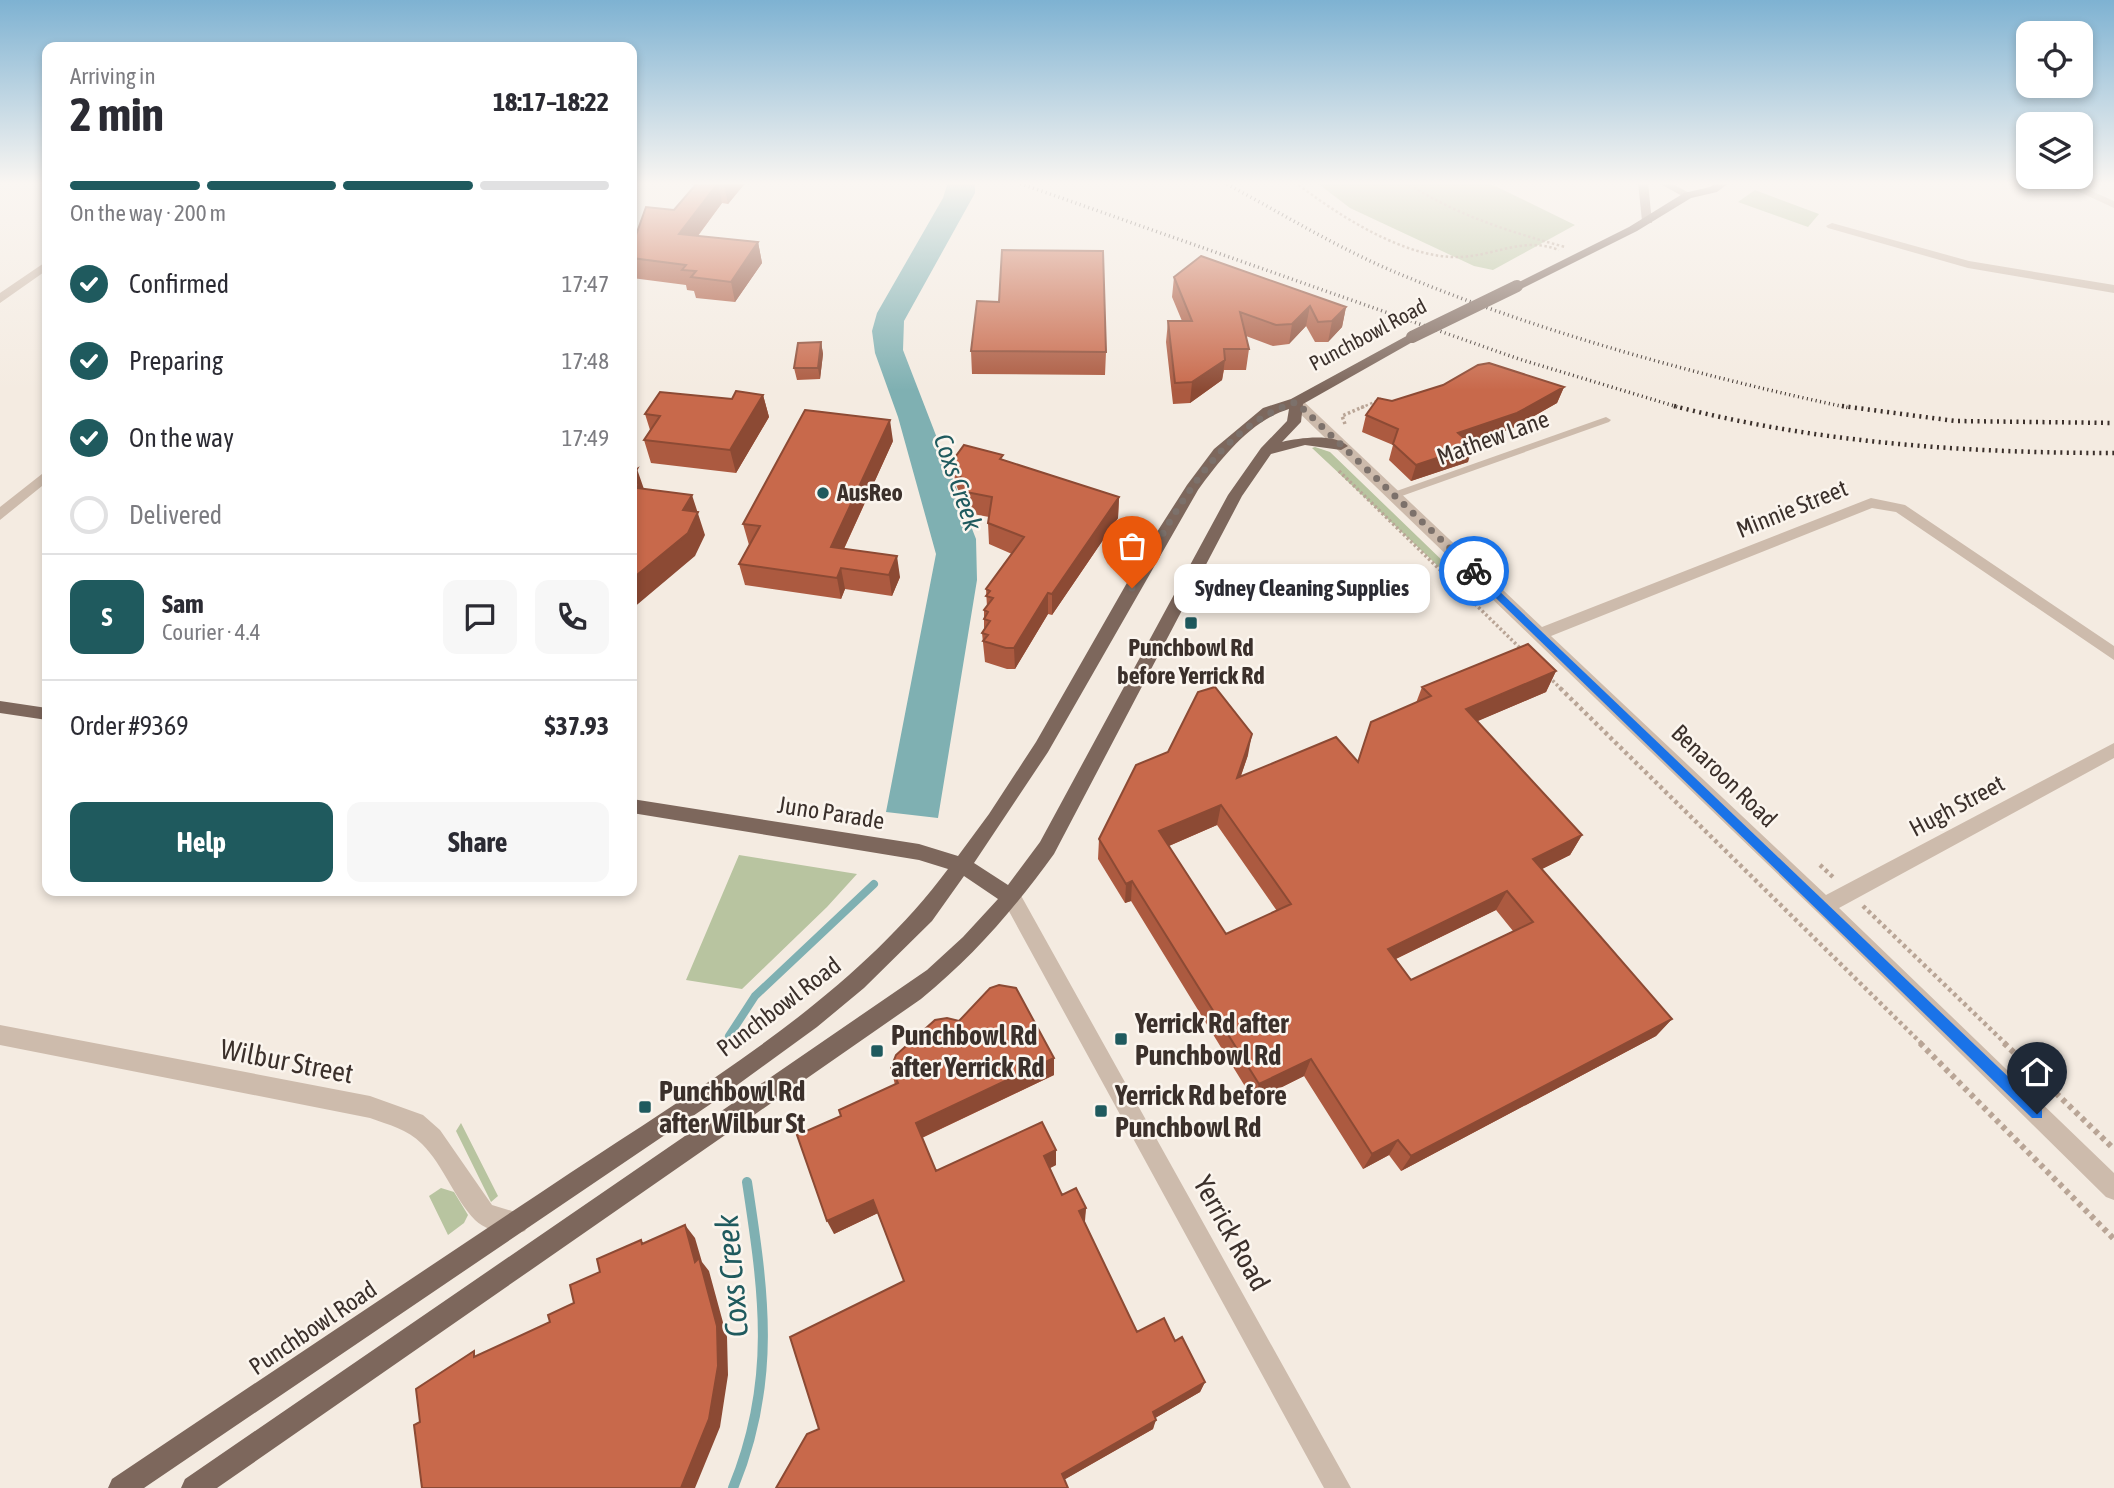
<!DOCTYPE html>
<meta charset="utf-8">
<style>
body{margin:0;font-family:"Asap Condensed",sans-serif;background:#f7f7f7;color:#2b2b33;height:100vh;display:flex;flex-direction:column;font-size:26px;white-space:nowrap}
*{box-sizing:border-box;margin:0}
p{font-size:23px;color:#7c7c81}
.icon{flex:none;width:38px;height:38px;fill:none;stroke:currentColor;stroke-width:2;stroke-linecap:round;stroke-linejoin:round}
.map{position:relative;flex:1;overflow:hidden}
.sheet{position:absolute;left:42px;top:42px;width:595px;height:854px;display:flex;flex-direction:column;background:#fff;border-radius:14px;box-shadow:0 4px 10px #0003}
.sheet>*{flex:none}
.fabs{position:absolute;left:2016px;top:21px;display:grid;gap:14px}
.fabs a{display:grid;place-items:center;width:77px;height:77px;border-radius:14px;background:#fff;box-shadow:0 4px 10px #0003;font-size:35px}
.pin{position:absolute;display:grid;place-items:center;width:60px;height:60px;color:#fff;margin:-72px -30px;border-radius:50% 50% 50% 0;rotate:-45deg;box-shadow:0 0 7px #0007}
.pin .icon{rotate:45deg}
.courier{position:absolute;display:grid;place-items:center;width:70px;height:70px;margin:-35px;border:5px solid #1a73e8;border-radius:50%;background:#fff;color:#222;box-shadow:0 2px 9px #0007}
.bubble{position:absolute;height:49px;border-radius:14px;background:#fff;box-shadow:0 4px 10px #0003;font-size:23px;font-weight:700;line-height:49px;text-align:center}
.overview em{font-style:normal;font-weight:700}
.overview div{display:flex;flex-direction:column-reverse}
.overview{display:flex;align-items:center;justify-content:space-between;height:119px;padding:0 28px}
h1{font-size:46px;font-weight:700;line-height:52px}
.bar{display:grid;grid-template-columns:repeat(4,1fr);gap:10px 7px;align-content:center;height:84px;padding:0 28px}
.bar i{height:9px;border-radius:5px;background:#e1e1e2}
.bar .current{background:#1f5a5e}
.bar p{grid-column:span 4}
.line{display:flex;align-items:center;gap:18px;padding:0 28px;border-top:2px solid #e1e1e2}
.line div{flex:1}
.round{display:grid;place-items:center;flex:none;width:74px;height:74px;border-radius:14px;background:#f7f7f7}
ol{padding:0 28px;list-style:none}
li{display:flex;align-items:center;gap:21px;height:77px}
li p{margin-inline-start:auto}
li .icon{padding:7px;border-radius:50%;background:#1f5a5e;color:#fff;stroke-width:4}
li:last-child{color:#7c7c81}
li i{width:38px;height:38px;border:4px solid #e1e1e2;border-radius:50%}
.action{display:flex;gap:14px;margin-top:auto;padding:14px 28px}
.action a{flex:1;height:80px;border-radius:14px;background:#1f5a5e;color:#fff;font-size:28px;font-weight:700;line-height:80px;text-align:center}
.action a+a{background:#f7f7f7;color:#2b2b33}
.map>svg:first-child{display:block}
</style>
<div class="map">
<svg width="2114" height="1488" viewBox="0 0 2114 1488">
<rect width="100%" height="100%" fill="#f4ebe1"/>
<!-- green -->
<path fill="#b8c4a0" d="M1316,182H1487L1575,225L1493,270L1474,266L1350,208Z
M1755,190L1819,214L1808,227L1738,202Z
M1315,447L1330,452L1478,595L1471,597L1312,448Z
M739,855L857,874L827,907L742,989L686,980Z
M461,1123L498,1196L491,1202L456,1131Z
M441,1188L454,1192L468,1215L464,1223L448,1235L429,1196Z"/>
<!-- water -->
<path fill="#7fb0b2" d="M948,182H975V193L904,321L903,350L976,539L977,580L938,818L886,812L936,554L898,417L875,353L872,331L877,313L943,198Z"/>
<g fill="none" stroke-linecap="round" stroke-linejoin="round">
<!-- stream-far1 -->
<path stroke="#7fb0b2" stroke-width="8" d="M729,1036L755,996L874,884"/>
<!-- stream -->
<path stroke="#7fb0b2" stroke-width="10" d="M733,1488C777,1381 764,1293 747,1182"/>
<!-- path-far3 -->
<path stroke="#b9a596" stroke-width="2.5" stroke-dasharray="2.5 2.5" stroke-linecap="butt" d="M1295,182C1336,214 1405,259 1459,257C1495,256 1523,236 1559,250
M1405,182C1456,215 1507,231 1565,247
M1361,408L1383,398"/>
<!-- path-far2 -->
<path stroke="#b9a596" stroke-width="3.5" stroke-dasharray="2.5 2.5" stroke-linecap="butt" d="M1345,424L1342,416L1365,406
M1339,471L1523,651
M1549,677L1562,690"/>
<!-- path-far1 -->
<path stroke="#b9a596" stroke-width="4.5" stroke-dasharray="3.5 3.5" stroke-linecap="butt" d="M1560,688L1922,1044
M1820,865L1834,878
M1863,906L2006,1044"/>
<!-- path -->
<path stroke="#b9a596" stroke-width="6" stroke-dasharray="4.5 4.5" stroke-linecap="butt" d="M1920,1043L2114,1239
M2004,1043L2114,1149"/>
<!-- lane -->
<path fill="#cdbbac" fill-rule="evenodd" d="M1606,417L1611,420L1609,422L1399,497H1391L1390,495L1391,493Z"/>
<!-- street -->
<path fill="#cdbbac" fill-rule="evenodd" d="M2058,182H2071L2114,201V208Z
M1832,223L1969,261L2114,285V293L1968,268L1828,228L1826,226Z
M47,261V270L0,303V293Z
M1296,398L1301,399L1542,627L1871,498L1905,505L2114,646V660L1896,512L1872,508L1551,636L1826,895L2114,743V758L1839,908L2114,1173V1200L2106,1197L1817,912L1291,405V399Z
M47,470V482L0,520V507Z
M1012,890L1019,892L1351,1488H1324L1005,904L1002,898L1005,892Z
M0,1025L370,1096L423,1115L440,1130L492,1205L525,1215L529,1223L525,1231C511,1237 486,1231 475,1220C454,1198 444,1166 422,1144C407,1129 389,1125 370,1118L0,1045Z"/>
<!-- secondary -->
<path fill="#a18a7d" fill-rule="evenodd" d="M1638,182H1648L1652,223L1642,221Z
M1657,182H1669L1693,195L1684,197Z"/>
<!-- primary -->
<path fill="#7d675c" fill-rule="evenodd" d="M1718,182H1730L1717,192L1691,198L1637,231L1521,289L1511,286L1629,227L1684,193L1710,187Z
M1412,333L1416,334V340L1303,404L1301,422L1282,442C1300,438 1333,433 1348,446L1341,450L1305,445L1271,454L1242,496L1054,854C1015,908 974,956 921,999L217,1488H181L185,1479L927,970L963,937L998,899L964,876L932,921L864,988L817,1027L718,1099L144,1488H108L112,1479C264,1377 417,1275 570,1173C704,1084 851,999 948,869L919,860L632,813V799L919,844L958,856L989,814L1036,742L1148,546L1187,485L1214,449L1263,408L1291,399ZM1289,409L1287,421L1261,448L1228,495L1040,842L1008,885L974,863L1048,752L1198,490C1221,459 1250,421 1289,409Z
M0,701L47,708V720L0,713Z"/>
<!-- rail-far1 -->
<path stroke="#3b302b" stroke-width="3.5" stroke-dasharray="1 3.5" stroke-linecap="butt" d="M1016,182L1519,359L1681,408
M1223,182C1283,214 1344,252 1407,277C1546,334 1703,377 1850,408"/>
<!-- rail -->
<path stroke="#3b302b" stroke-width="4.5" stroke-dasharray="2 4.5" stroke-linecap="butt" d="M1674,406C1818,443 1966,453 2114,453
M1842,406L1955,421L2114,423"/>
<!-- primary-bridge -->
<path stroke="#7d675c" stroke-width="12" d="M1412,337L1517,286"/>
</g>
<!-- wall -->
<path fill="#ac5a40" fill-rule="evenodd" d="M698,182H746L728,204L722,203L698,236L758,242L762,263L735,302L696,298L694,291L687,290L686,285L632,278V238H635L674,210Z
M1174,277L1346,307L1342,327L1328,342H1315L1306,326L1289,344L1273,346L1246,336L1249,349L1246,370H1224L1222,380L1190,403L1173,404L1166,342L1168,321H1182L1172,297Z
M821,342L823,354L820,379L797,380L794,368Z
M971,351L1106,352L1105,375L972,374Z
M1564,387L1557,403L1511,429L1470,443L1468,462L1411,481L1389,460L1393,445L1362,432L1366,415Z
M763,395L769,417L736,473L651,463L644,440L650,430L645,414L732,399Z
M893,441L844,549L900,577L892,596L845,589L841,599L745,585L739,564L749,545L743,524Z
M953,460H1004L1119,497L1118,518L1052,615L1048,614L1015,669H1007L985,662L982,633L984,629V610L987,607L986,589L1012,554L989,544L988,523L989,517L968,513L967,503L963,502L955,482Z
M1556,671L1546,692L1477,721L1582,835L1570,855L1542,869L1672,1019L1656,1036L1401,1171L1389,1155L1363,1169L1304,1076L1254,1101L1131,901L1125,903L1098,859L1099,839L1248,755L1241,776L1358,762L1416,703L1422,687ZM1217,825L1277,911L1226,934L1169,846ZM1496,910L1513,931L1411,980L1396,959Z
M1054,1058V1075L922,1138L936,1171L1056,1165L1050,1168L1062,1195L1086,1208L1084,1222L1137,1332L1175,1341L1205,1382L1200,1392L1155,1418L1153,1429L1065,1479L819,1429L904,1281L878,1213L834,1234L841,1116L895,1085L891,1068Z"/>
<!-- shaded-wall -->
<path fill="#8c4a34" d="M726,182H746L728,204L724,184Z
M718,183L722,203L684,254L679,234Z
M758,242L762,263L735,302L731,282Z
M1310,306L1306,326L1289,344L1292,324Z
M1346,307L1342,327L1328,342L1332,321Z
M632,315L636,328L632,333Z
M821,342L823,354L820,379L818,368Z
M1225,360L1222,380L1190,403L1192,382Z
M1564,387L1557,403L1511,429L1453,449L1458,433Z
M763,395L769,417L736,473L730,450Z
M890,420L893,441L835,568L831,547Z
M1473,446L1468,462L1411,481L1416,465Z
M637,469L645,492L632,491V478Z
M692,495L705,535L695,556L632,609V579L683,510Z
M1119,497L1118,518L1052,615V594Z
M897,556L900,577L892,596L889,575Z
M841,568L845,589L841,599L837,578Z
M1048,593V614L1015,669L1014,648Z
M1556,671L1546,692L1457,730L1466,709Z
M1252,734L1248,755L1233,798L1237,778Z
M1221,805L1217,825L1157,851L1159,831Z
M1582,835L1570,855L1522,879L1533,859Z
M1132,881L1131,901L1125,903L1126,884Z
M1507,891L1496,910L1379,967L1388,949Z
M1672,1019L1656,1036L1401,1171L1411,1156Z
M1054,1058V1075L919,1139L916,1123Z
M1311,1059L1304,1076L1254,1101L1259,1084Z
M1398,1140L1389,1155L1363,1169L1372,1154Z
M1056,1150V1165L1044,1171V1156Z
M873,1200L878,1213L834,1234L827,1221Z
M1086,1208L1085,1221L1078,1225L1079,1211Z
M685,1225L695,1238L702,1262L709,1271L727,1337L728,1375L720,1427L695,1488H681L695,1262Z
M1205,1382L1200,1392L1150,1421L1153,1412Z
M1156,1420L1153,1429L1062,1481V1474Z"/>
<!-- building -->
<path fill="#c8694b" stroke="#8c4a34" stroke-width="2" fill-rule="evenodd" d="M698,182H726L724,184L718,183L679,234L758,242L731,282L691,277L696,271L682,270L686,265L632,258V238H635L646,207L674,210Z
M1002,250L1103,251L1106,352L971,351L977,301L999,302Z
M1201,256L1346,307L1332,321L1318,322L1310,306L1292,324L1276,325L1240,312L1249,349H1224L1225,360L1192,382L1175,383L1168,321H1192L1174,277Z
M821,342L818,368H794L798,343Z
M1489,363L1564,387L1517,413L1458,433L1473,446L1416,465L1393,444L1398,429L1366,415L1378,398L1392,401L1443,385L1478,365Z
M736,391L763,395L730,450L644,440L660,416L645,414L660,392L732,399Z
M805,410L890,420L831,547L897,556L889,575L841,568L837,578L739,564L760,526L743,524Z
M964,445L1003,455L1000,459L1119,497L1052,594L1048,593L1014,648H1006L983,641L988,635L982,633L990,621L984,619L988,612L984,610L993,598L986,596L990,591L986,589L1024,537L988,523L992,497L966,492L969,483L962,480L953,460Z
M637,469L632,478V472Z
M632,483L639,484L637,488L692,495L683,510L698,512L688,533L632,579Z
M1528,644L1556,671L1466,709L1582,835L1533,859L1672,1019L1411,1156L1398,1140L1372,1154L1311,1059L1259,1084L1132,881L1126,884L1099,839L1136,765L1168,752L1198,692L1215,687L1252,734L1237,778L1336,737L1358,762L1371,722L1431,696L1422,687ZM1221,805L1291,904L1226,934L1159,831ZM1507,891L1533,922L1411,980L1388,949Z
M999,985L1016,988L1054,1058L916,1123L936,1171L1042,1122L1056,1150L1044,1156L1062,1195L1076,1188L1086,1208L1079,1211L1137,1332L1164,1318L1175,1341L1182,1337L1205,1382L1153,1412L1156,1420L1062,1474L1068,1488H776L807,1434L819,1429L790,1337L904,1281L873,1200L827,1221L797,1135L841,1116L839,1110L898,1083L891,1068L896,1055L935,1020L947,1018L959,1021L990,988Z
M685,1225L695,1262L699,1258L717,1326L718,1366L709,1419L681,1488H422L414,1425L420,1422L416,1389L474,1351V1357L550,1322L548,1315L574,1303L570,1285L600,1272L597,1259L641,1240L642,1244Z"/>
<!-- sky -->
<linearGradient id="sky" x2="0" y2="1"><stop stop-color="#7eb2d2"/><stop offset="0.47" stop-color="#faf6f2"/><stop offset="1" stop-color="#faf6f2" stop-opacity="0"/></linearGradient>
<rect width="2114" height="390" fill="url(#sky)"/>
<!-- route -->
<path fill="#1a73e8" d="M1474,567L2042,1109V1118H2032L1470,573V568Z"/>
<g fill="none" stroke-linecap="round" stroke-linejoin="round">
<!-- done -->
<path stroke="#7c716b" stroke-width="7" stroke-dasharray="0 12.6" d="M1132,588C1173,517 1213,429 1296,402L1474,571"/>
</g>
<!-- markers -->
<g fill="#1f5a5e" stroke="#fbf5ee" stroke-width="2.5">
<circle cx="823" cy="493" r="7"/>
<rect x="1184" y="616" width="14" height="14" rx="3.5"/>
<rect x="1114" y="1032" width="14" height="14" rx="3.5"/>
<rect x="870" y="1044" width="14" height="14" rx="3.5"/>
<rect x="638" y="1100" width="14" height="14" rx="3.5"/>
<rect x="1094" y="1104" width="14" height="14" rx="3.5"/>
</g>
<g text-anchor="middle" stroke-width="5" stroke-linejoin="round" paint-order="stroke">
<!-- far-street labels -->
<g font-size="21" fill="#3b302b" stroke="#fbf5ee">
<text transform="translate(1368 335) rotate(-28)" y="7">Punchbowl Road</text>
</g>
<!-- street labels -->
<g font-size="24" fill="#3b302b" stroke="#fbf5ee">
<text transform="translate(1493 438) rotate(-20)" y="8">Mathew Lane</text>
<text transform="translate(1792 509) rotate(-22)" y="8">Minnie Street</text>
<text transform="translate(1724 776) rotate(44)" y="8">Benaroon Road</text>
<text transform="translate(1957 806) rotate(-28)" y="8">Hugh Street</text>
<text transform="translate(831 813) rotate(9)" y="8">Juno Parade</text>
<text transform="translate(779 1007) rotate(-37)" y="8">Punchbowl Road</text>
<text transform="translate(313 1328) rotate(-34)" y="8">Punchbowl Road</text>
</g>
<!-- poi labels -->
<g font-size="24" font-weight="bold" fill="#3b302b" stroke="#fbf5ee" text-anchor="start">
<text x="837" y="501">AusReo</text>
<text x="1191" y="656" text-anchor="middle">Punchbowl Rd<tspan x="1191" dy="28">before Yerrick Rd</tspan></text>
</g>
<!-- water labels -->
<g font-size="26" font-style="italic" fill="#1f5a5e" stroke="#fbf5ee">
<text transform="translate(958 482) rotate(71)" y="9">Coxs Creek</text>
</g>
<!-- near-poi labels -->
<g font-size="28" font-weight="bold" fill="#3b302b" stroke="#fbf5ee" text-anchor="start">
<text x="1135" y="1033">Yerrick Rd after<tspan x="1135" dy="32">Punchbowl Rd</tspan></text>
<text x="891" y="1045">Punchbowl Rd<tspan x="891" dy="32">after Yerrick Rd</tspan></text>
<text x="659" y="1101">Punchbowl Rd<tspan x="659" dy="32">after Wilbur St</tspan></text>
<text x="1115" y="1105">Yerrick Rd before<tspan x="1115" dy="32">Punchbowl Rd</tspan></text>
</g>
<!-- near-street labels -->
<g font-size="28" fill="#3b302b" stroke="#fbf5ee">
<text transform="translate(287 1061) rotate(11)" y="10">Wilbur Street</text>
<text transform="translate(1232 1233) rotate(61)" y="10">Yerrick Road</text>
</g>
<!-- near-water labels -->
<g font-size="32" font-style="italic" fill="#1f5a5e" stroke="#fbf5ee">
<text transform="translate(732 1276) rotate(-95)" y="11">Coxs Creek</text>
</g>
</g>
</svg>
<div class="fabs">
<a><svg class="icon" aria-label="locate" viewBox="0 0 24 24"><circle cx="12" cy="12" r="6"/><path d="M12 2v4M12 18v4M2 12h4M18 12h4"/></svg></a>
<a><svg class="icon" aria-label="layers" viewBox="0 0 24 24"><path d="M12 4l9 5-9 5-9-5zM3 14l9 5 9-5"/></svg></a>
</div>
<div class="pin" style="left:1132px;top:588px;background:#ea580c"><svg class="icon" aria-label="bag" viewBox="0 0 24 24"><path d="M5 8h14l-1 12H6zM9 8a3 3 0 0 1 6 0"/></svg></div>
<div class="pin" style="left:2037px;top:1114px;background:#1f2937"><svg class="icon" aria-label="home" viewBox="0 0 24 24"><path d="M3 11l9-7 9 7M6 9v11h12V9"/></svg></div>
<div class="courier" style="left:1474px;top:571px"><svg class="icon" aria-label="bike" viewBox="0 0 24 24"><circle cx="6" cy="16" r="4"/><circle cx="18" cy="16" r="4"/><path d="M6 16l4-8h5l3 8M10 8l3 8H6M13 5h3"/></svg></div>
<div class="bubble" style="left:1174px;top:564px;width:256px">Sydney Cleaning Supplies</div>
<section class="sheet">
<div class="overview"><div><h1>2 min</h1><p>Arriving in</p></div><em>18:17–18:22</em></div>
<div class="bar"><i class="current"></i><i class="current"></i><i class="current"></i><i></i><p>On the way · 200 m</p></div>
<ol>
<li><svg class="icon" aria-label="check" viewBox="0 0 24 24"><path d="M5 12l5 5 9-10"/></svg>Confirmed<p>17:47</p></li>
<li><svg class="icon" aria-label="check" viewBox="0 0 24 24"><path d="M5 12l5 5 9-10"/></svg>Preparing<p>17:48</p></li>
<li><svg class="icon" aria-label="check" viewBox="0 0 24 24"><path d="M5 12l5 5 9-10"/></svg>On the way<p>17:49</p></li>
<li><i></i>Delivered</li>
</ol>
<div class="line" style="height:126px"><b class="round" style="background:#1f5a5e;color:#fff">S</b><div><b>Sam</b><p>Courier · 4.4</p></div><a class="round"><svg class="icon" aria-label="chat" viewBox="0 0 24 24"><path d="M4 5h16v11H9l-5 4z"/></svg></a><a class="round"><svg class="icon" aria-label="phone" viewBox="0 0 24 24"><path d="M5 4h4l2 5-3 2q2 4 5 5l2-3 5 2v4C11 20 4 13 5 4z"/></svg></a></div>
<div class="line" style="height:91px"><div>Order #9369</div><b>$37.93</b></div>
<div class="action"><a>Help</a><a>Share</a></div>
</section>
</div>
